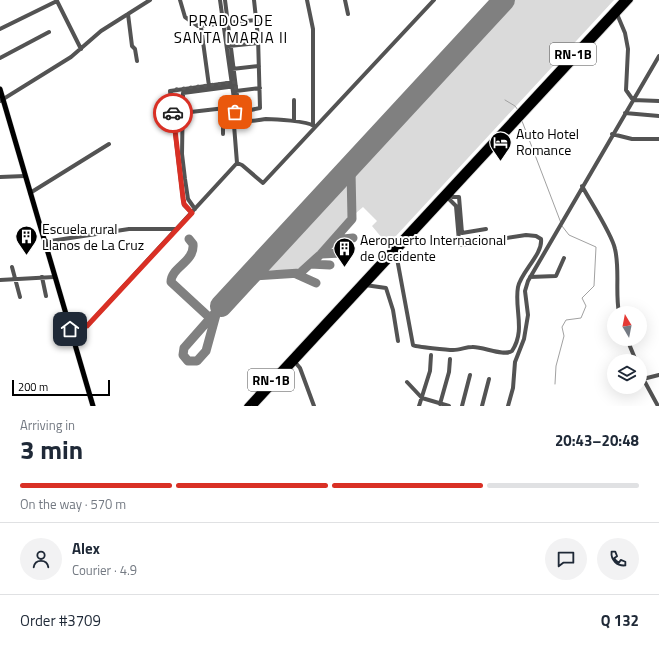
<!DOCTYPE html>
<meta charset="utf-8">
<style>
body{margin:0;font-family:"Titillium Web",sans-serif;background:#f2f2f3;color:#1f2937;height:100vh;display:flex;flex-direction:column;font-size:15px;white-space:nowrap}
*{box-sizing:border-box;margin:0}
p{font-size:13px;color:#747a83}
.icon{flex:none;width:22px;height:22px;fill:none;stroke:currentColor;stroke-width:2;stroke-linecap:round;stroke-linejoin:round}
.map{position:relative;height:406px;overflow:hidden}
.details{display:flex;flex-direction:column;background:#fff;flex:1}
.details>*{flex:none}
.needle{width:26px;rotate:350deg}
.buttons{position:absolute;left:607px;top:306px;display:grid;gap:8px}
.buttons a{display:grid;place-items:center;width:40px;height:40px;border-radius:50%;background:#fff;box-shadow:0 4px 16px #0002;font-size:20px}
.scale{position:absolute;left:12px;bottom:10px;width:98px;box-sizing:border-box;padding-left:4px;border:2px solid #000;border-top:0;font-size:11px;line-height:14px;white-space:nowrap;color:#000;-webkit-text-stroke:3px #fff;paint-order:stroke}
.pin{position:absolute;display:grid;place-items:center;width:34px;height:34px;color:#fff;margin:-17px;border-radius:8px;box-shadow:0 2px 6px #0006}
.courier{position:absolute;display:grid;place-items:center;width:40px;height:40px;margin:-20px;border:3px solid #d93025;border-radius:50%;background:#fff;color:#222;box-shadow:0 1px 5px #0007}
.summary em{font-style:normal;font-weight:700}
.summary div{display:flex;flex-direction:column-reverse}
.summary{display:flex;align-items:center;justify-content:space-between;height:68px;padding:0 20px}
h1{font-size:26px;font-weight:700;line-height:30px}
.bar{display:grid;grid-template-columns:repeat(4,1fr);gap:6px 4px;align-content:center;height:48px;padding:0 20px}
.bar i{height:5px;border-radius:3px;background:#e0e1e3}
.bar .current{background:#d93025}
.bar p{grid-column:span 4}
.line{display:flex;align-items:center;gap:10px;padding:0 20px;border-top:1px solid #e0e1e3}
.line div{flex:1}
.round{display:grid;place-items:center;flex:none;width:42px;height:42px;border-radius:21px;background:#f2f2f3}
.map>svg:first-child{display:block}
</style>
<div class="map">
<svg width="659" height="406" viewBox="0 0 659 406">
<rect width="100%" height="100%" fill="#fff"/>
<!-- green -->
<path fill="#dadada" d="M512,0H614L395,237L382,238L372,226L377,221L363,207L356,213L354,171Z
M343,184L346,185C351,193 351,213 346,221L303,267L294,270H268V263L340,185Z"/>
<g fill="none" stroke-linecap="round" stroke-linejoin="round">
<!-- stream -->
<path stroke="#a1a1a1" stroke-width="1" d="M505,100L515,106L518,110
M522,121L561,223
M555,384L556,366L564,336L562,327L566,320L581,318L586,306L582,298L594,286L596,247L569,235L562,226"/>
<!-- taxiway -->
<path stroke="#808080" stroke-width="9" d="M335,183L345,178L349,180L351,184
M189,239L193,244C195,262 171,267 171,282L210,318
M334,240L353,238
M321,254L342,253
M265,259L262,268L264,274L269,275
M310,264L330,265
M296,274L316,283
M245,281L253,276L300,273L321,254L352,219L351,171L361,154
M217,311L206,351L197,361H188L183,355L184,348L221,306"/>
<!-- runway -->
<path stroke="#808080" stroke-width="22" d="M221,306L504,0"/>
<defs>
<path id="major" d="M0,89L93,406"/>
<path id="highway" d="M295,362V354L623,0
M247,406L295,354
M254,406L630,0"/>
</defs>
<!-- major casing -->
<use href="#major" stroke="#dbdbdb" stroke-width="6"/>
<!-- highway casing -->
<use href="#highway" stroke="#dbdbdb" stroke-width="7"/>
<!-- minor -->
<path stroke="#535353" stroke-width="4" d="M180,0L185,17L198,26L256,20
M220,0L236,113L260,108L258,37L254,0
M225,0L239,112
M307,0L313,29V125
M345,0L348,14
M128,14L132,46L135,49L137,61
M617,14L625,33L628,49L626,90L633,100L659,101
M201,27L209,86
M0,29L57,1L81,49
M229,46L258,43
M0,58L49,32
M232,69L259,66
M236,91L260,88
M294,100V121
M0,101L71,57L101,31L150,0
M238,112L241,119C248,123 258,120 266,119C275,119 307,121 314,126
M182,113L234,107
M625,113L659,116
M612,134L632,139H659
M237,163L242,165L263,183L434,0
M0,177L25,176
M582,186C590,201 612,234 615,249C620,270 615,292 619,313
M30,193L109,144
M450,194L453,197H459L462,233L486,229
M195,209L188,199L185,179L182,154L183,93L236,86
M192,213L184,205L183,199L170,91L235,82
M44,242L129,229H177
M396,253L413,345C415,347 449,350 453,350C460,350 466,347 472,347C482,346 504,357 512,351C526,330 514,309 518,287C521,272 543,254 541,239L536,236L526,235L461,245L459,241L456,206L447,197
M12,267L20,297
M42,277L46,296
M530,277L556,276L564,258
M0,280L54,277
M365,285L386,288L393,310L398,341
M71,332L87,326L237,163L234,125H223V134
M627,339L636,361
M295,362L300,368L314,406
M640,373L658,406
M643,379L659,375
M407,382L422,398L449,406
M440,404L449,372L450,359
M419,406L430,371L431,355
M462,406L470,375
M482,406L489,379
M508,406L513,388L515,362L524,339L528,315L525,291L528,281L659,56"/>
<!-- major -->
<use href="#major" stroke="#000" stroke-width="5"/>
<!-- highway -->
<use href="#highway" stroke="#000" stroke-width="5.5"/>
</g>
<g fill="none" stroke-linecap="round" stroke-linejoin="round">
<!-- done -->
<path stroke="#595959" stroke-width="4" stroke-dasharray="0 7.2" d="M173,113L171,90L235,82L239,112H235"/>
<!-- route -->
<path stroke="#d93025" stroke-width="5" d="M70,329L71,332L87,326L192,213L184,204L183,198L173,113"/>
</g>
<!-- icons -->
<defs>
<symbol id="hotel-pin" viewBox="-11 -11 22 30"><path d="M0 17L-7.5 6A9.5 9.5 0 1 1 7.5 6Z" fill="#000" stroke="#fff"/><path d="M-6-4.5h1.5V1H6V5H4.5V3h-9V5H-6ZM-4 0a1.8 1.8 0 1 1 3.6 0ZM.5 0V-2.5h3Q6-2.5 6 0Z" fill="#fff"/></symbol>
<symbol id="building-pin" viewBox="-11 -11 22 30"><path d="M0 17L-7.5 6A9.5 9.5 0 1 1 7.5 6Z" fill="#000" stroke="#fff"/><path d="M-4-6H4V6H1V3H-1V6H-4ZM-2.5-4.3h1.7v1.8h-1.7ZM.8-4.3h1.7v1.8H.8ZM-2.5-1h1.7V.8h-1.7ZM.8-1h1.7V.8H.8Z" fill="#fff"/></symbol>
</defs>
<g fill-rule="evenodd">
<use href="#hotel-pin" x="488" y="130" width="25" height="34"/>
<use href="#building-pin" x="14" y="224" width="25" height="34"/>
<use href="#building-pin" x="332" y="236" width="25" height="34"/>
</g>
<g text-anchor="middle" stroke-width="4" stroke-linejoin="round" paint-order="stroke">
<!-- shield labels -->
<g fill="#fff" stroke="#4c4c4c" stroke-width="1">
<rect x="550" y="43" width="46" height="22" rx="3"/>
<rect x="248" y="369" width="46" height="22" rx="3"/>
</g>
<g font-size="13" font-weight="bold" fill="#000">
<text x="573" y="59">RN-1B</text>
<text x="271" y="385">RN-1B</text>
</g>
<!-- poi labels -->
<g font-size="14" fill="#000" stroke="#fff" text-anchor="start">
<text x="516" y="139">Auto Hotel<tspan x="516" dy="16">Romance</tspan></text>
<text x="42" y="234">Escuela rural<tspan x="42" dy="16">Llanos de La Cruz</tspan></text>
<text x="360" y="245">Aeropuerto Internacional<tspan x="360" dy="16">de Occidente</tspan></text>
</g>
<!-- neighbourhood labels -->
<g font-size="15" letter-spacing="1" fill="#000" stroke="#fff">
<text x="231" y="26">PRADOS DE<tspan x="231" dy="17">SANTA MARIA II</tspan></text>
</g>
</g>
</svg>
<div class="buttons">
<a><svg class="needle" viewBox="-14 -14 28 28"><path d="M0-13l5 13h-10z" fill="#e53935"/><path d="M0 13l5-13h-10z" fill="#747a83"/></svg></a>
<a><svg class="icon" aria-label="layers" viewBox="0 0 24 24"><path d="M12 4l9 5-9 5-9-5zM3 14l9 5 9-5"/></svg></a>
</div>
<div class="scale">200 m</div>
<div class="pin" style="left:235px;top:112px;background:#ea580c"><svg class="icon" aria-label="bag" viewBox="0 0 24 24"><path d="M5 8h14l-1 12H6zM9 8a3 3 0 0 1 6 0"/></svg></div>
<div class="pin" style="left:70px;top:329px;background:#1f2937"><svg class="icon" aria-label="home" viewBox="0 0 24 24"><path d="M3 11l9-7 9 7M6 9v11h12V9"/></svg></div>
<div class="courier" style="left:173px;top:113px"><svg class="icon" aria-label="car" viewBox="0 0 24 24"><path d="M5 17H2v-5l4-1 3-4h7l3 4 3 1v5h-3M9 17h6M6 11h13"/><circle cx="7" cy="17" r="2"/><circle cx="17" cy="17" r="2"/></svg></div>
</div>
<section class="details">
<div class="summary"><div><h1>3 min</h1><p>Arriving in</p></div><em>20:43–20:48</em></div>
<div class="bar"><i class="current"></i><i class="current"></i><i class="current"></i><i></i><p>On the way · 570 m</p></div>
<div class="line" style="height:72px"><a class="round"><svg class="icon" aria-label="person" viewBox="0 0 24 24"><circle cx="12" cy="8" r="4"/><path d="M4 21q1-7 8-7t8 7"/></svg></a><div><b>Alex</b><p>Courier · 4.9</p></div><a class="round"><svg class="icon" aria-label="chat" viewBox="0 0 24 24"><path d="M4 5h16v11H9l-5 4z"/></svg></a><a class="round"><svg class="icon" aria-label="phone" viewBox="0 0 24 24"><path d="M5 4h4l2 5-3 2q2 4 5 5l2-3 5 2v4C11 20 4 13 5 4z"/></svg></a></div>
<div class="line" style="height:52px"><div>Order #3709</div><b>Q 132</b></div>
</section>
